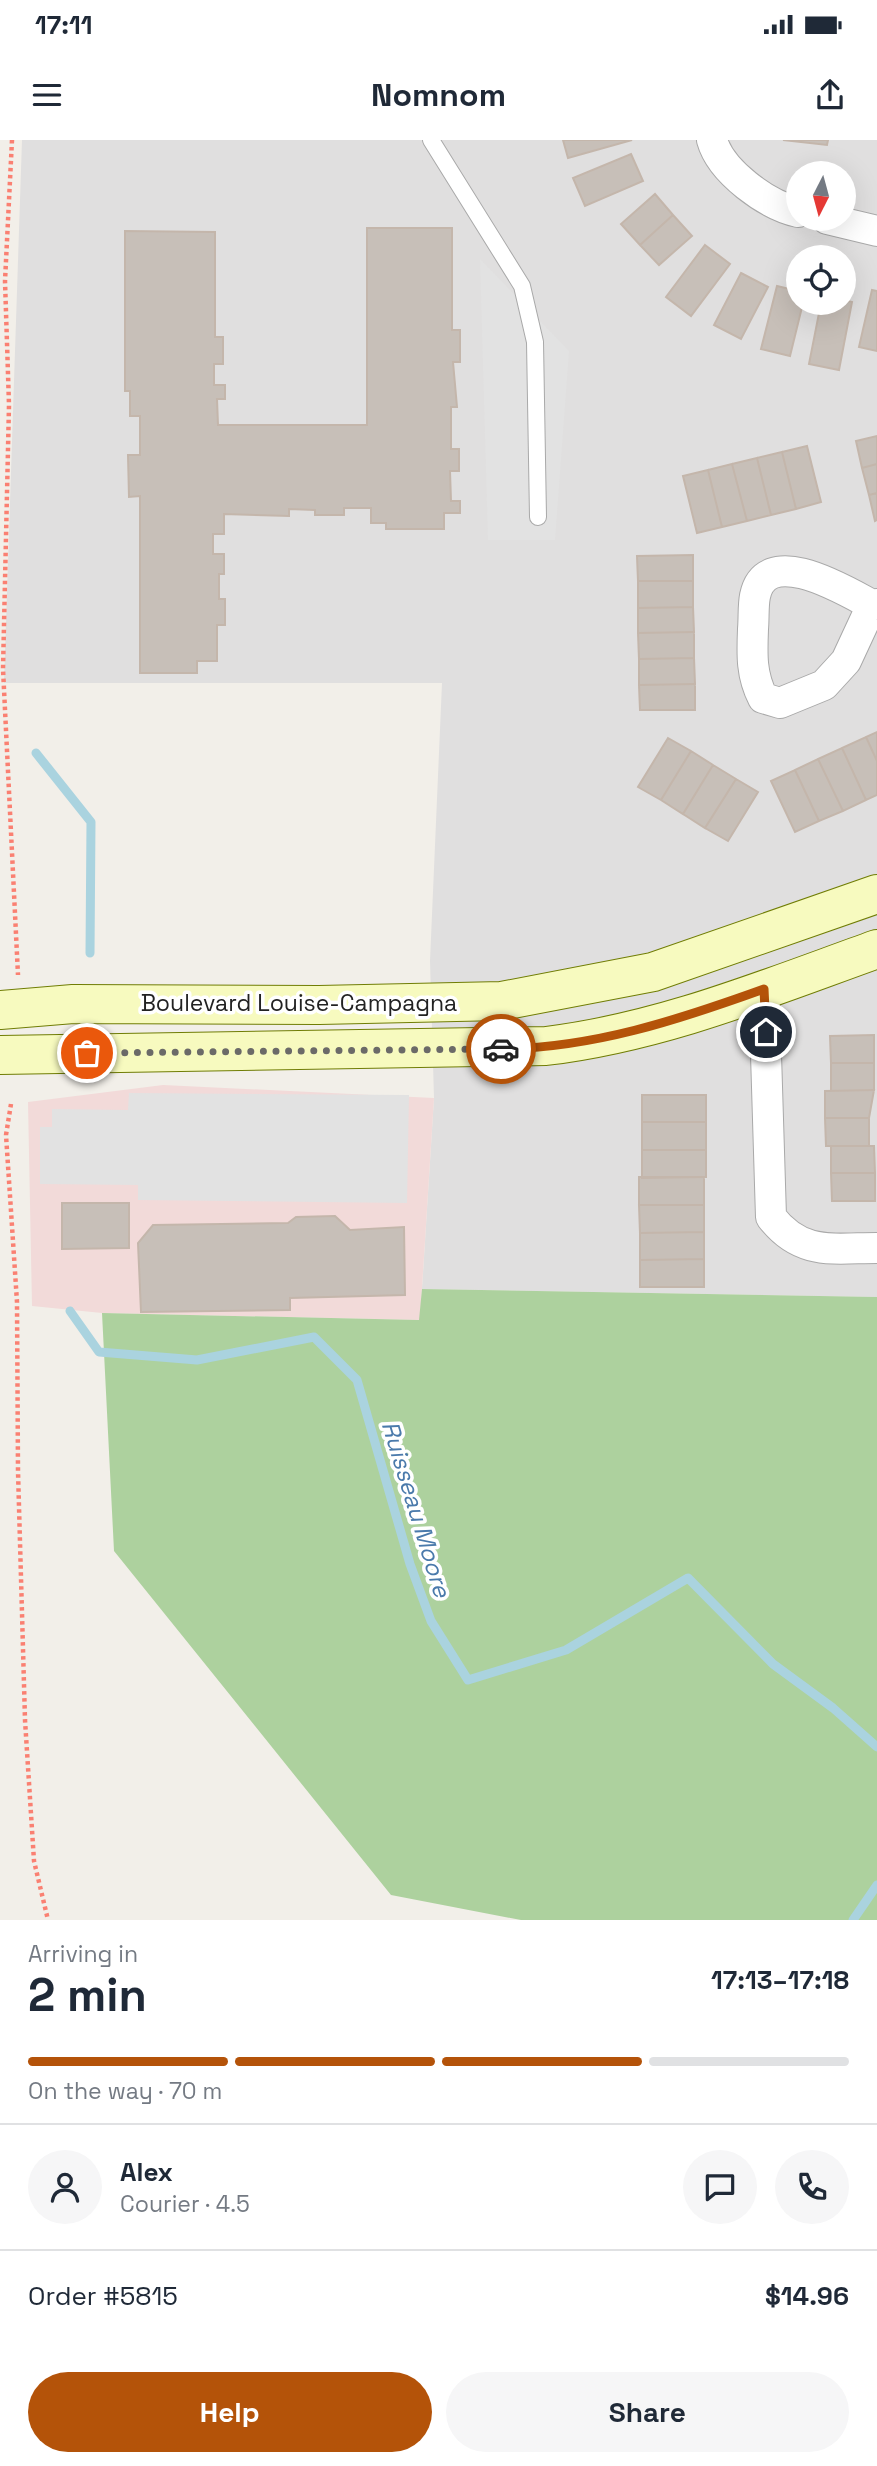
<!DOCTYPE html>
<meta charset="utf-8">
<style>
body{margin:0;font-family:"Space Grotesk",sans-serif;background:#f6f6f7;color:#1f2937;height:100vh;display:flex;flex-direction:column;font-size:26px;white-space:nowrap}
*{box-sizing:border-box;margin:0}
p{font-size:23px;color:#747a83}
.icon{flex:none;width:38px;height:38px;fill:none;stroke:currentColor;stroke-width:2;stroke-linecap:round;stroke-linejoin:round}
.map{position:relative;height:1780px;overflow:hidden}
.panel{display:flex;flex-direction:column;background:#fff;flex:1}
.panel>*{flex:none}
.needle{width:46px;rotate:186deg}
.controls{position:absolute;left:786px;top:21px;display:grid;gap:14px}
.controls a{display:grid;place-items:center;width:70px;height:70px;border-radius:50%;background:#fff;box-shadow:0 7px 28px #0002;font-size:35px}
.pin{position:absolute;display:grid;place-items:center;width:60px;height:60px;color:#fff;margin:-30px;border:4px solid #fff;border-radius:50%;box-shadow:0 2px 7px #0007}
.courier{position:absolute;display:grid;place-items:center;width:70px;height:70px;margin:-35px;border:5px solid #b45309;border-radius:50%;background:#fff;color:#222;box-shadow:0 2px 9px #0007}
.head em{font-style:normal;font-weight:700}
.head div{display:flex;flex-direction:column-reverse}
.head{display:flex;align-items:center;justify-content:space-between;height:119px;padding:0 28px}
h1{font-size:46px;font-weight:700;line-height:52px}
.bar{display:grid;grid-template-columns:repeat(4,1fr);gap:10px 7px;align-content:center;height:84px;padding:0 28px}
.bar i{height:9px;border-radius:5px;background:#e0e1e3}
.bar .active{background:#b45309}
.bar p{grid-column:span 4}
.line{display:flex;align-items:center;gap:18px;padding:0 28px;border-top:2px solid #e0e1e3}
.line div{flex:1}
.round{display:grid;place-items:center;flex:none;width:74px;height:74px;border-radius:37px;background:#f6f6f7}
.action{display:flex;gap:14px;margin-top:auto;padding:14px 28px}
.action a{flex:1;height:80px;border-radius:42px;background:#b45309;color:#fff;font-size:28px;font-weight:700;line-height:80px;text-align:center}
.action a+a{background:#f6f6f7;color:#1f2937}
.status{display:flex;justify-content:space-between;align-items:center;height:49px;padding:0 35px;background:#fff;direction:ltr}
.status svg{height:19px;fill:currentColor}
header{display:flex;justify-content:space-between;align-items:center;height:91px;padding:0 28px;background:#fff;font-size:32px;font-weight:700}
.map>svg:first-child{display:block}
</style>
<div class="status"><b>17:11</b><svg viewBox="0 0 49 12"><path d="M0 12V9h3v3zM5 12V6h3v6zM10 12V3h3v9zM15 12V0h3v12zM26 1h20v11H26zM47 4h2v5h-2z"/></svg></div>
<header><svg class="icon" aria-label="menu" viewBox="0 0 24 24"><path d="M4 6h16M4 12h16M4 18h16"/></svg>Nomnom<svg class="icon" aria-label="share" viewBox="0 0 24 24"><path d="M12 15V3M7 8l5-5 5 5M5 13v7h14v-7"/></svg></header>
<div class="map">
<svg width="877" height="1780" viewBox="0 0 877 1780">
<rect width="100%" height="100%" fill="#f2efe9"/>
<!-- residential -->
<path fill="#e0dfdf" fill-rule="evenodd" d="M22,0H877V1157L422,1149L434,958L430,821L442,543H4ZM798,33H844V79H798ZM798,117H844V163H798Z"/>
<!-- commercial -->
<path fill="#f2dad9" d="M163,945L434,958L420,1180L102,1173L32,1166L28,962Z"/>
<!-- forest -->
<path fill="#add19e" d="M422,1149L877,1157V1780H521L391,1755L114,1411L102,1173L419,1180Z"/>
<!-- parking -->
<path fill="#e2e2e2" d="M480,119L569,211L555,400H488Z
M129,953L409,955L407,1063L138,1060V1045L40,1044V987H52V969L128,970Z"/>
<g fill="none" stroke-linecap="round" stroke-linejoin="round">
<!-- stream -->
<path stroke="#aad3df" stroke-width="9" d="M36,613L91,682L90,813
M70,1171L99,1212L197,1220L314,1197L357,1240L410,1424L431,1481L468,1540L566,1510L688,1438L773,1524L833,1568L877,1607
M853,1780L877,1745"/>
</g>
<!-- building -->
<path fill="#c7bfb8" stroke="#c4b6ab" stroke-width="2" d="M563,0H632L568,18Z
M783,0H828L827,5Z
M631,14L643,41L585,66L573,38Z
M655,54L673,75L640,105L621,84Z
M673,75L692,96L659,125L640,105Z
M367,88H452V190H460V222H453L457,267H451V309H459V331H450L451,361H460V373H444V389H386V383H371V368H344V375H315V370L289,369V376L224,374V394H213V414H224V434H219V459H225V485H217V521H197V533H140V356L129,357L128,315H140V276H130V251H125V91L215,92V197H223V224H214V245H225V259H217L218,285H367Z
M705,105L730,124L691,176L666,157Z
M741,133L768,147L741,199L714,185Z
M777,146L798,151V163H803L790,216L761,209Z
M872,150L877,151V211L859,207Z
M844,160L852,162L839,230L809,224L821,163H844Z
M877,296V324L862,328L856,301Z
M807,306L821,362L796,369L782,312Z
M782,312L796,369L771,375L757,318Z
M757,318L771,375L747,381L732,324Z
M732,324L747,381L722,387L708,330Z
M877,324V353L869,355L862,328Z
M708,330L722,387L697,393L683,336Z
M877,353V380L875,381L869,355Z
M693,415V441H638L637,416Z
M638,441H693V467L638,468Z
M693,467L694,492L638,493V468Z
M694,492V518L639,519L638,493Z
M694,518L695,544L639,545V519Z
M695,544V570H640L639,545Z
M877,592V621L866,597Z
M866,597L877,621V655L866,660L842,608Z
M668,598L691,611L661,660L638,647Z
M842,608L866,660L843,671L818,619Z
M691,611L713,625L683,674L661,660Z
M818,619L843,671L819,681L795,630Z
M713,625L736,639L705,688L683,674Z
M795,630L819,681L795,692L771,641Z
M736,639L758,652L728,701L705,688Z
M874,895V923H831L830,896Z
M831,923H874V950L825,951H831Z
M874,950L869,978H825V951Z
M642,955H706V982H642Z
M825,978H869V1006H826Z
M642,982H706V1010H642Z
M831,1006H874L875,1033H831Z
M642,1010H706V1037L642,1038Z
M831,1033H875V1061H832Z
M639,1037H704V1065H639Z
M62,1063H129V1108L62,1109Z
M639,1065H704V1092L640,1093Z
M335,1076L350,1090L404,1087L405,1155L290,1158V1170L141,1172L138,1103L153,1085L288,1083L296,1077Z
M704,1092V1119L640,1120V1093Z
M704,1119V1147H640V1120Z"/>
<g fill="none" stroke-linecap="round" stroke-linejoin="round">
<defs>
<path id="lane" d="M431,0L522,146L535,202L538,377"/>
<path id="street" d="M712,0C721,32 767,65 798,72
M827,79L877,91
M872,465L846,521L824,545L780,563L763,558C751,535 752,514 753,489C754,478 753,466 755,456C766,402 846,451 872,465L877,464
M764,849L771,1077C801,1116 833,1108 877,1108"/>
<path id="secondary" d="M0,870L73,864L319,865L502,861L653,832L877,754
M0,915L546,906C662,892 768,848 877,809"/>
</defs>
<!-- lane casing -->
<use href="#lane" stroke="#a9a9a9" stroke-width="18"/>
<!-- street casing -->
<use href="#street" stroke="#a9a9a9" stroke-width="32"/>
<!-- secondary casing -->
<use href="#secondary" stroke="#707d05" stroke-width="40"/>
<!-- path -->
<path stroke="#fa8072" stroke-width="4.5" stroke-dasharray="3.5 3.5" stroke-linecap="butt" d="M12,0L5,141L9,265L3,529L18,835
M11,964L6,995L17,1162L18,1331L25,1580L34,1721L48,1780"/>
<!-- lane -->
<use href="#lane" stroke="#fff" stroke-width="16"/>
<!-- street -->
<use href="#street" stroke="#fff" stroke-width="30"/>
<!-- secondary -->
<use href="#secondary" stroke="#f7fabf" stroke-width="38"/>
</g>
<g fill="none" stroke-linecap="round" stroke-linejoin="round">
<!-- done -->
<path stroke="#6b6a68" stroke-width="7" stroke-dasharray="0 12.6" d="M87,913L501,909"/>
<!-- route -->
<path stroke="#b45309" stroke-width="9" d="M501,909C593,908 678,880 764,849L766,892"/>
</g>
<g text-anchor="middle" stroke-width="7" stroke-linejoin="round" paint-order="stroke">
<!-- street labels -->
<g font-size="23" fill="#222" stroke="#fff">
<text x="299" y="871">Boulevard Louise-Campagna</text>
</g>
<!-- water labels -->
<g font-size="24" font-style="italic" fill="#4a7aab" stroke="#fff">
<text transform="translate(416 1369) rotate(73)" y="8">Ruisseau Moore</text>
</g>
</g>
</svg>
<div class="controls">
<a><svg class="needle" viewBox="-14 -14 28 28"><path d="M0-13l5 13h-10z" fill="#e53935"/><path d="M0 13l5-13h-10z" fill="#747a83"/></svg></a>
<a><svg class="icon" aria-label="locate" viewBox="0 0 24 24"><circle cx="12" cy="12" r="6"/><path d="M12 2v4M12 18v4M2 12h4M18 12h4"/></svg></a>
</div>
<div class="pin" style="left:87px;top:913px;background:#ea580c"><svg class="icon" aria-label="bag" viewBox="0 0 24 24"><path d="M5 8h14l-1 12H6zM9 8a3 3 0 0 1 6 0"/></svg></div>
<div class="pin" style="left:766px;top:892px;background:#1f2937"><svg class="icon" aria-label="home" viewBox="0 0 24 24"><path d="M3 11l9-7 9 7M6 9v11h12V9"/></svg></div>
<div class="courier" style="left:501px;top:909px"><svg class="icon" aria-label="car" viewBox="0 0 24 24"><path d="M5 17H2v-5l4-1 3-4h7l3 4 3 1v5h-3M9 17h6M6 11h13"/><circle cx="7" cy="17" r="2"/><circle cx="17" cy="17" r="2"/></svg></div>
</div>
<section class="panel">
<div class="head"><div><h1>2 min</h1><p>Arriving in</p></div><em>17:13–17:18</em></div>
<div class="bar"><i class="active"></i><i class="active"></i><i class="active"></i><i></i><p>On the way · 70 m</p></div>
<div class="line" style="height:126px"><a class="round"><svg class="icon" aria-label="person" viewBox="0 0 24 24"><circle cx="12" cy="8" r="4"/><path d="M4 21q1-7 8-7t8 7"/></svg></a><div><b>Alex</b><p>Courier · 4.5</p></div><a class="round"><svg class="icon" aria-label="chat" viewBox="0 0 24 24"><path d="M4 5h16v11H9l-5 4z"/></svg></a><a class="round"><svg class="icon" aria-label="phone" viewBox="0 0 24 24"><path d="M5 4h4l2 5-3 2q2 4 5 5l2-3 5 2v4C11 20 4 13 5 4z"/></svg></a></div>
<div class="line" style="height:91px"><div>Order #5815</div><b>$14.96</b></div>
<div class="action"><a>Help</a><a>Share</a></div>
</section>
